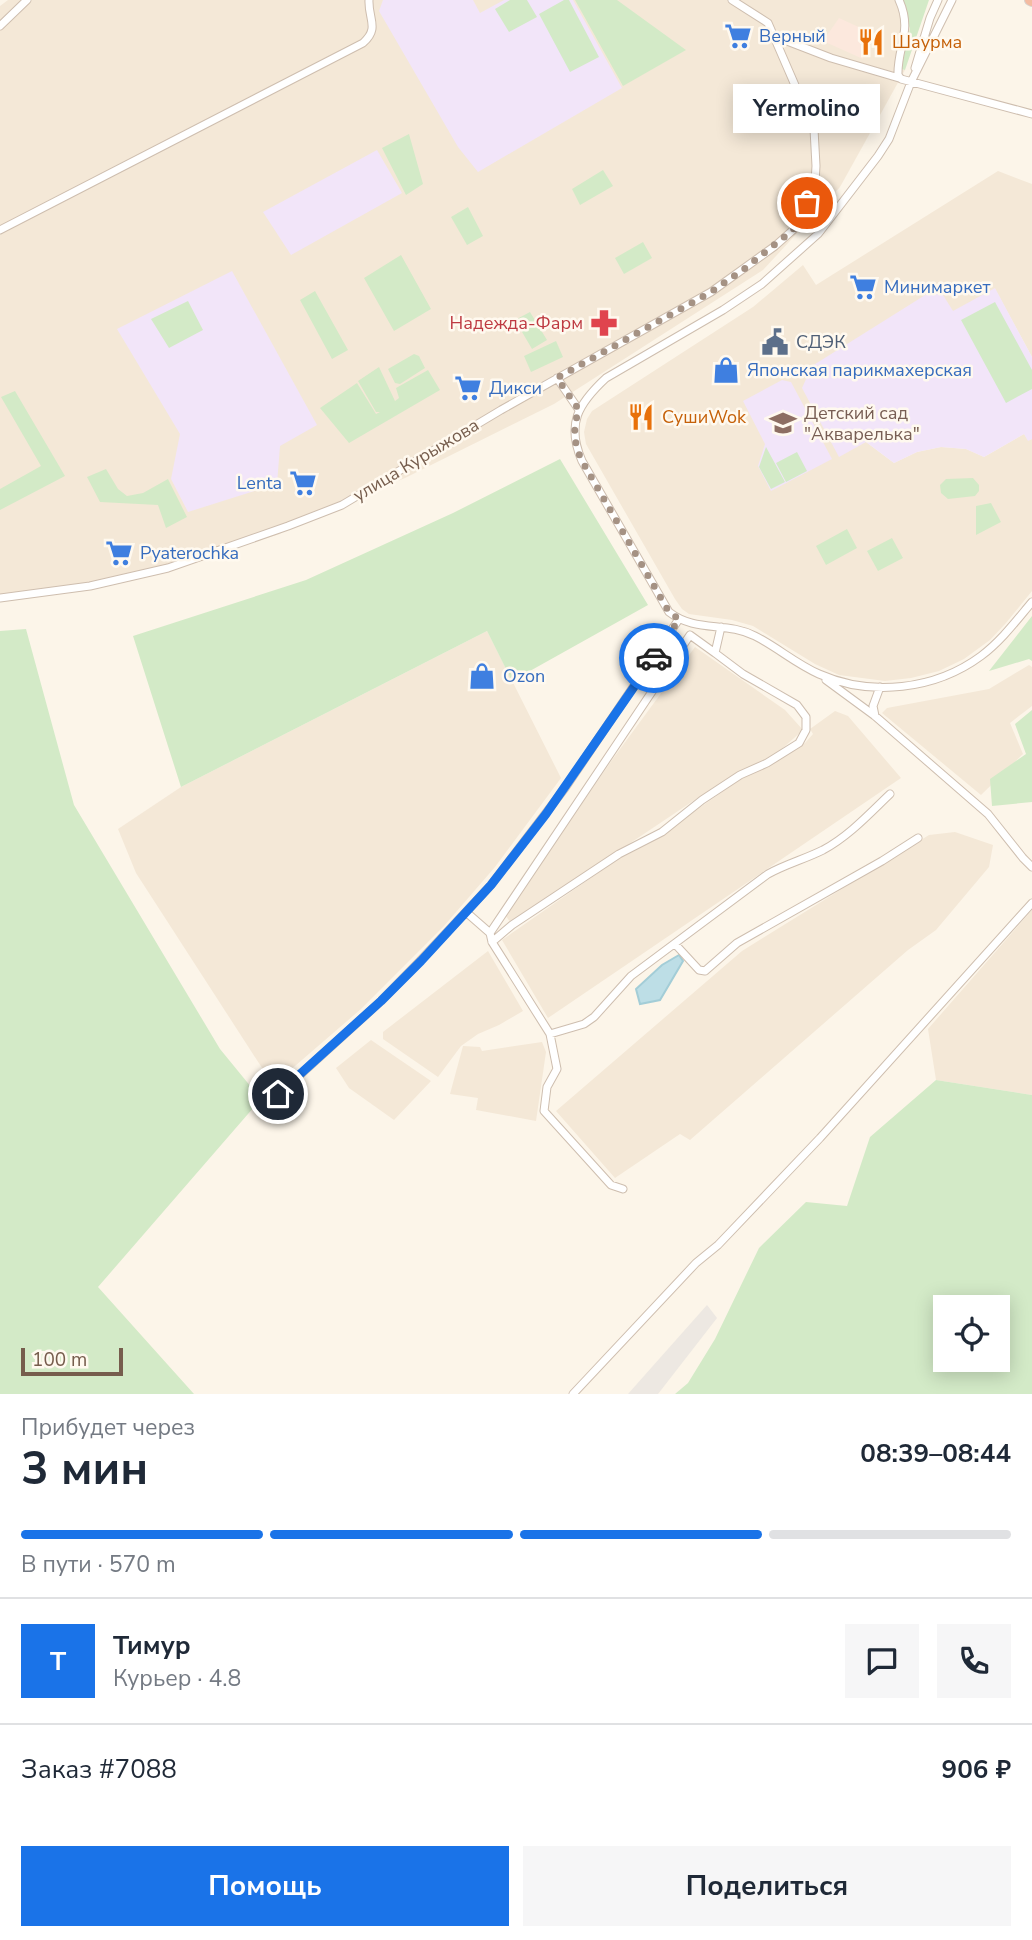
<!DOCTYPE html>
<html lang="ru">
<meta charset="utf-8">
<style>
body{margin:0;font-family:"Nunito Sans",sans-serif;background:#f6f6f7;color:#1f2937;height:100vh;display:flex;flex-direction:column;font-size:26px;white-space:nowrap}
*{box-sizing:border-box;margin:0}
p{font-size:23px;color:#747a83}
.icon{flex:none;width:38px;height:38px;fill:none;stroke:currentColor;stroke-width:2;stroke-linecap:round;stroke-linejoin:round}
.map{position:relative;height:1394px;overflow:hidden}
.drawer{display:flex;flex-direction:column;background:#fff;flex:1}
.drawer>*{flex:none}
.controls{position:absolute;left:933px;top:1295px;display:grid;gap:14px}
.controls a{display:grid;place-items:center;width:77px;height:77px;border-radius:0px;background:#fff;box-shadow:0 4px 18px #0003;font-size:35px}
.scale{position:absolute;left:21px;bottom:18px;width:102px;box-sizing:border-box;padding-left:7px;border:4px solid #765d4d;border-top:0;font-size:19px;line-height:24px;white-space:nowrap;color:#765d4d;-webkit-text-stroke:5px #fff9ef;paint-order:stroke}
.pin{position:absolute;display:grid;place-items:center;width:60px;height:60px;color:#fff;margin:-30px;border:4px solid #fff;border-radius:50%;box-shadow:0 2px 7px #0007}
.courier{position:absolute;display:grid;place-items:center;width:70px;height:70px;margin:-35px;border:5px solid #1a73e8;border-radius:50%;background:#fff;color:#222;box-shadow:0 2px 9px #0007}
.bubble{position:absolute;height:49px;border-radius:0px;background:#fff;box-shadow:0 4px 18px #0003;font-size:23px;font-weight:700;line-height:49px;text-align:center}
.summary em{font-style:normal;font-weight:700}
.summary div{display:flex;flex-direction:column-reverse}
.summary{display:flex;align-items:center;justify-content:space-between;height:119px;padding:0 21px}
h1{font-size:46px;font-weight:700;line-height:52px}
.bar{display:grid;grid-template-columns:repeat(4,1fr);gap:10px 7px;align-content:center;height:84px;padding:0 21px}
.bar i{height:9px;border-radius:5px;background:#e0e1e3}
.bar .selected{background:#1a73e8}
.bar p{grid-column:span 4}
.line{display:flex;align-items:center;gap:18px;padding:0 21px;border-top:2px solid #e0e1e3}
.line div{flex:1}
.round{display:grid;place-items:center;flex:none;width:74px;height:74px;border-radius:0px;background:#f6f6f7}
.cta{display:flex;gap:14px;margin-top:auto;padding:14px 21px}
.cta a{flex:1;height:80px;border-radius:0px;background:#1a73e8;color:#fff;font-size:28px;font-weight:700;line-height:80px;text-align:center}
.cta a+a{background:#f6f6f7;color:#1f2937}
.map>svg:first-child{display:block}
</style>
<div class="map">
<svg width="1032" height="1394" viewBox="0 0 1032 1394">
<rect width="100%" height="100%" fill="#fcf5e9"/>
<!-- residential -->
<path fill="#f4e8d7" d="M8,0H900L910,29L901,69L905,70L840,187L763,270L554,404L405,478L288,526L280,534L150,573L0,598V6Z
M998,171L1032,184V357L995,289L866,442L894,463L917,452L941,447L966,449L984,457L1024,434L1028,440L1032,439V591L1006,623L990,640L964,659L939,671L911,678L885,681L839,675L815,664L753,626L732,620L689,614L682,609L675,599L586,444L584,432L587,419L592,411L753,307L803,265L816,285Z
M487,631L561,778L495,867L444,926L361,1009L273,1085L136,873L118,829L181,787Z
M695,647L785,710L803,730L774,756L699,797L511,923L505,915L612,760Z
M1029,665L1032,667V706L1010,723L1023,754L981,795L882,713L887,708L989,689Z
M835,711L848,716L901,778L548,1018L502,940L618,859L666,831L738,781L805,743L813,734L810,729Z
M955,832L993,845L989,867L936,930L908,950L690,1140L680,1134L615,1178L556,1111L742,951L929,835Z
M1032,910V1095L936,1080L928,1029Z
M488,951L523,1011L499,1025L478,1034L461,1046L438,1077L383,1039V1032Z
M371,1040L431,1081L394,1120L349,1088L336,1068Z
M542,1042L546,1052L536,1121L476,1110L478,1098L450,1094L463,1046L480,1047L482,1051Z"/>
<!-- commercial -->
<path fill="#fce8dd" d="M839,18L863,29V59L823,41Z"/>
<!-- industrial -->
<path fill="#ede8e2" d="M707,1305L717,1318L658,1394H628Z"/>
<!-- education -->
<path fill="#f2e5f9" d="M383,0H473L480,13L504,0H573L622,88L478,172L458,147L379,11Z
M377,150L402,193L291,255L263,212Z
M232,271L317,425L280,446L277,484L188,512L171,479L180,434L117,329Z
M938,287L953,311L995,288L1032,357V439L1028,441L1024,434L984,457L966,449L941,447L917,452L894,463L866,442L839,457L802,388L812,366Z
M782,380L791,382L832,459L771,491L758,466L765,444L743,401Z"/>
<!-- green -->
<path fill="#d3eac7" fill-rule="evenodd" d="M510,0H527L537,17L509,32L495,9Z
M564,0H569L599,57L570,72L539,14Z
M575,0H617L686,50L623,86Z
M900,0H929L905,70L901,69L910,29Z
M409,134L423,184L406,195L382,148Z
M603,170L613,186L580,205L572,189Z
M468,207L483,236L467,245L451,217Z
M643,242L652,258L624,274L615,258Z
M401,255L431,309L394,331L364,278Z
M315,291L348,350L332,359L300,300Z
M188,301L203,330L169,348L151,319Z
M995,302L1032,370V389L1006,403L961,320Z
M530,312L547,340L532,349L515,320Z
M556,341L563,357L531,372L524,356Z
M414,354L419,356L425,368L400,384L395,383L388,369Z
M379,367L395,401L399,398L396,388L428,370L440,390L349,443L320,408L357,383L376,414L380,412H376L358,381Z
M15,391L65,476L0,510V489L41,466L1,397Z
M766,447L785,482L771,489L759,467Z
M797,452L807,471L786,482L776,463Z
M560,459L648,605L512,681L487,631L181,787L133,636L306,580L453,513Z
M106,469L118,489L127,496L143,493L168,479L187,517L166,528L158,505L100,502L87,477Z
M973,478L979,485V491L975,496L948,499L941,493L940,485L946,479Z
M991,503L1001,522L976,535V506Z
M847,529L857,548L826,565L816,546Z
M892,538L903,558L878,571L867,551Z
M1032,616V661L1029,659L989,671Z
M26,629L74,805L220,1049L261,1099L98,1287L194,1394H0V631Z
M1032,710V802L992,806L990,779L1026,754L1015,724Z
M936,1080L1032,1095V1394H675L688,1383L715,1339L759,1248L806,1202L847,1206L870,1137ZM945,1307H998V1360H945Z"/>
<!-- water -->
<path fill="#bddee6" stroke="#a3cdd7" stroke-width="2" d="M679,955L683,961L660,1000L640,1004L636,989L662,965Z"/>
<g fill="none" stroke-linecap="round" stroke-linejoin="round">
<defs>
<path id="minor" d="M899,0C913,31 897,47 898,75L901,79L1032,114
M952,0L911,82L889,139L878,156L818,234L762,284L723,310L606,378C578,404 566,424 582,461L669,612C696,633 726,621 755,636C777,647 796,664 819,674C871,697 935,690 981,656C1001,641 1016,621 1032,602
M0,26L27,0
M774,36L831,58L899,78
M915,68L930,18L938,0
M0,230L363,43C380,28 368,19 369,0
M557,378L579,410
M0,598L90,586L168,568L288,526L342,505L501,410L711,292L775,246L793,230L807,203L815,182L816,166L814,129L768,23L732,0
M826,680L875,716L988,814L1023,858L1032,867
M875,716L873,706L880,687
M466,912L490,933
M492,942L512,925L619,854L662,832L702,800L740,775L767,763L799,743L806,730V717L797,705L743,674L715,653
M675,944L699,970L705,971L737,943L882,861L918,838
M550,1034L584,1024L594,1017L631,976L768,874C786,864 805,859 823,850C849,836 869,814 890,794
M278,1095L381,1001L420,961L491,885L565,788L679,619
M623,1189L611,1185L544,1111L547,1087L557,1069L550,1034L492,942L490,933L690,635L715,653L721,627
M573,1394L696,1263L718,1245L820,1138L1032,903"/>
<path id="highway" d="M1030,0L1032,1"/>
</defs>
<!-- minor casing -->
<use href="#minor" stroke="#cebeaf" stroke-width="9"/>
<!-- highway casing -->
<use href="#highway" stroke="#d9d2cd" stroke-width="12"/>
<!-- minor -->
<use href="#minor" stroke="#fff" stroke-width="7"/>
<!-- highway -->
<use href="#highway" stroke="#f4bba1" stroke-width="10"/>
</g>
<g fill="none" stroke-linecap="round" stroke-linejoin="round">
<!-- done -->
<path stroke="#a59284" stroke-width="7" stroke-dasharray="0 12.6" d="M654,658L679,619L669,612L582,461C574,443 572,429 579,410L557,378L711,292L744,269L793,230L807,203"/>
<!-- route -->
<path stroke="#1a73e8" stroke-width="9" d="M278,1094L381,1001L421,961L491,885L546,814L654,658"/>
</g>
<!-- icons -->
<defs>
<symbol id="supermarket-bare" viewBox="-9 -9 18 18"><path d="M-6-5.5h2.5l.6 2H6L4.5 2H-2.5L-4.4-4H-6ZM-1.5 3.2a1.3 1.3 0 1 0 .1 0ZM3 3.2a1.3 1.3 0 1 0 .1 0Z" fill="#3f7fe0" stroke="#fff9ef" stroke-width="2.5" paint-order="stroke"/></symbol>
<symbol id="restaurant-bare" viewBox="-9 -9 18 18"><path d="M-5-6h1v4h1v-4h1v4h1v-4h1v5L-1.5 .5V6h-2V.5L-5-1ZM5-6V6H3V1.5H1.5Q1.5-4 5-6Z" fill="#e8710a" stroke="#fff9ef" stroke-width="2.5" paint-order="stroke"/></symbol>
<symbol id="pharmacy-bare" viewBox="-9 -9 18 18"><path d="M-2-6h4v4h4v4h-4v4h-4v-4h-4v-4h4Z" fill="#e0444e" stroke="#fff9ef" stroke-width="2.5" paint-order="stroke"/></symbol>
<symbol id="civic-bare" viewBox="-9 -9 18 18"><path d="M-.6-6.5H3V-4.5H.6V-3L4-1V1h2V6H-6V1h2V-1L-.6-3ZM-1.2 2.5V6h2.4V2.5Z" fill="#5c6f8a" stroke="#fff9ef" stroke-width="2.5" paint-order="stroke"/></symbol>
<symbol id="shop-bare" viewBox="-9 -9 18 18"><path d="M-5-2.5h2.3a2.7 3.5 0 0 1 5.4 0H5L5.5 6h-11ZM-1.5-2.5h3a1.5 2.3 0 0 0-3 0Z" fill="#3f7fe0" stroke="#fff9ef" stroke-width="2.5" paint-order="stroke"/></symbol>
<symbol id="school-bare" viewBox="-9 -9 18 18"><path d="M0-5L7-2L0 1L-7-2ZM-4 1L0 2.5L4 1V4Q0 6-4 4Z" fill="#8d6e63" stroke="#fff9ef" stroke-width="2.5" paint-order="stroke"/></symbol>
</defs>
<g fill-rule="evenodd">
<use href="#supermarket-bare" x="719" y="17" width="38" height="38"/>
<use href="#restaurant-bare" x="852" y="23" width="38" height="38"/>
<use href="#supermarket-bare" x="844" y="268" width="38" height="38"/>
<use href="#pharmacy-bare" x="585" y="304" width="38" height="38"/>
<use href="#civic-bare" x="756" y="323" width="38" height="38"/>
<use href="#shop-bare" x="707" y="351" width="38" height="38"/>
<use href="#supermarket-bare" x="449" y="369" width="38" height="38"/>
<use href="#restaurant-bare" x="622" y="398" width="38" height="38"/>
<use href="#school-bare" x="764" y="404" width="38" height="38"/>
<use href="#supermarket-bare" x="284" y="464" width="38" height="38"/>
<use href="#supermarket-bare" x="100" y="534" width="38" height="38"/>
<use href="#shop-bare" x="463" y="657" width="38" height="38"/>
</g>
<g text-anchor="middle" stroke-width="5" stroke-linejoin="round" paint-order="stroke">
<!-- shop labels -->
<g font-size="18" fill="#366cbe" stroke="#fff9ef" text-anchor="start">
<text x="759" y="42">Верный</text>
<text x="884" y="293">Минимаркет</text>
<text x="747" y="376">Японская парикмахерская</text>
<text x="489" y="394">Дикси</text>
<text x="282" y="489" text-anchor="end">Lenta</text>
<text x="140" y="559">Pyaterochka</text>
<text x="503" y="682">Ozon</text>
</g>
<!-- food labels -->
<g font-size="18" fill="#c56008" stroke="#fff9ef" text-anchor="start">
<text x="892" y="48">Шаурма</text>
<text x="662" y="423">СушиWok</text>
</g>
<!-- health labels -->
<g font-size="18" fill="#be3a42" stroke="#fff9ef" text-anchor="end">
<text x="583" y="329">Надежда-Фарм</text>
</g>
<!-- service labels -->
<g font-size="18" fill="#4e5e75" stroke="#fff9ef" text-anchor="start">
<text x="796" y="348">СДЭК</text>
</g>
<!-- education labels -->
<g font-size="18" fill="#785e54" stroke="#fff9ef" text-anchor="start">
<text x="804" y="419">Детский сад<tspan x="804" dy="21">"Акварелька"</tspan></text>
</g>
<!-- street labels -->
<g font-size="18" fill="#765d4d" stroke="#fff9ef">
<text transform="translate(416 460) rotate(-31)" y="6">улица Курыжова</text>
</g>
</g>
</svg>
<div class="controls">
<a><svg class="icon" aria-label="locate" viewBox="0 0 24 24"><circle cx="12" cy="12" r="6"/><path d="M12 2v4M12 18v4M2 12h4M18 12h4"/></svg></a>
</div>
<div class="scale">100 m</div>
<div class="pin" style="left:807px;top:203px;background:#ea580c"><svg class="icon" aria-label="bag" viewBox="0 0 24 24"><path d="M5 8h14l-1 12H6zM9 8a3 3 0 0 1 6 0"/></svg></div>
<div class="pin" style="left:278px;top:1094px;background:#1f2937"><svg class="icon" aria-label="home" viewBox="0 0 24 24"><path d="M3 11l9-7 9 7M6 9v11h12V9"/></svg></div>
<div class="courier" style="left:654px;top:658px"><svg class="icon" aria-label="car" viewBox="0 0 24 24"><path d="M5 17H2v-5l4-1 3-4h7l3 4 3 1v5h-3M9 17h6M6 11h13"/><circle cx="7" cy="17" r="2"/><circle cx="17" cy="17" r="2"/></svg></div>
<div class="bubble" style="left:733px;top:84px;width:147px">Yermolino</div>
</div>
<section class="drawer">
<div class="summary"><div><h1>3 мин</h1><p>Прибудет через</p></div><em>08:39–08:44</em></div>
<div class="bar"><i class="selected"></i><i class="selected"></i><i class="selected"></i><i></i><p>В пути · 570 m</p></div>
<div class="line" style="height:126px"><b class="round" style="background:#1a73e8;color:#fff">Т</b><div><b>Тимур</b><p>Курьер · 4.8</p></div><a class="round"><svg class="icon" aria-label="chat" viewBox="0 0 24 24"><path d="M4 5h16v11H9l-5 4z"/></svg></a><a class="round"><svg class="icon" aria-label="phone" viewBox="0 0 24 24"><path d="M5 4h4l2 5-3 2q2 4 5 5l2-3 5 2v4C11 20 4 13 5 4z"/></svg></a></div>
<div class="line" style="height:91px"><div>Заказ #7088</div><b>906 ₽</b></div>
<div class="cta"><a>Помощь</a><a>Поделиться</a></div>
</section>
